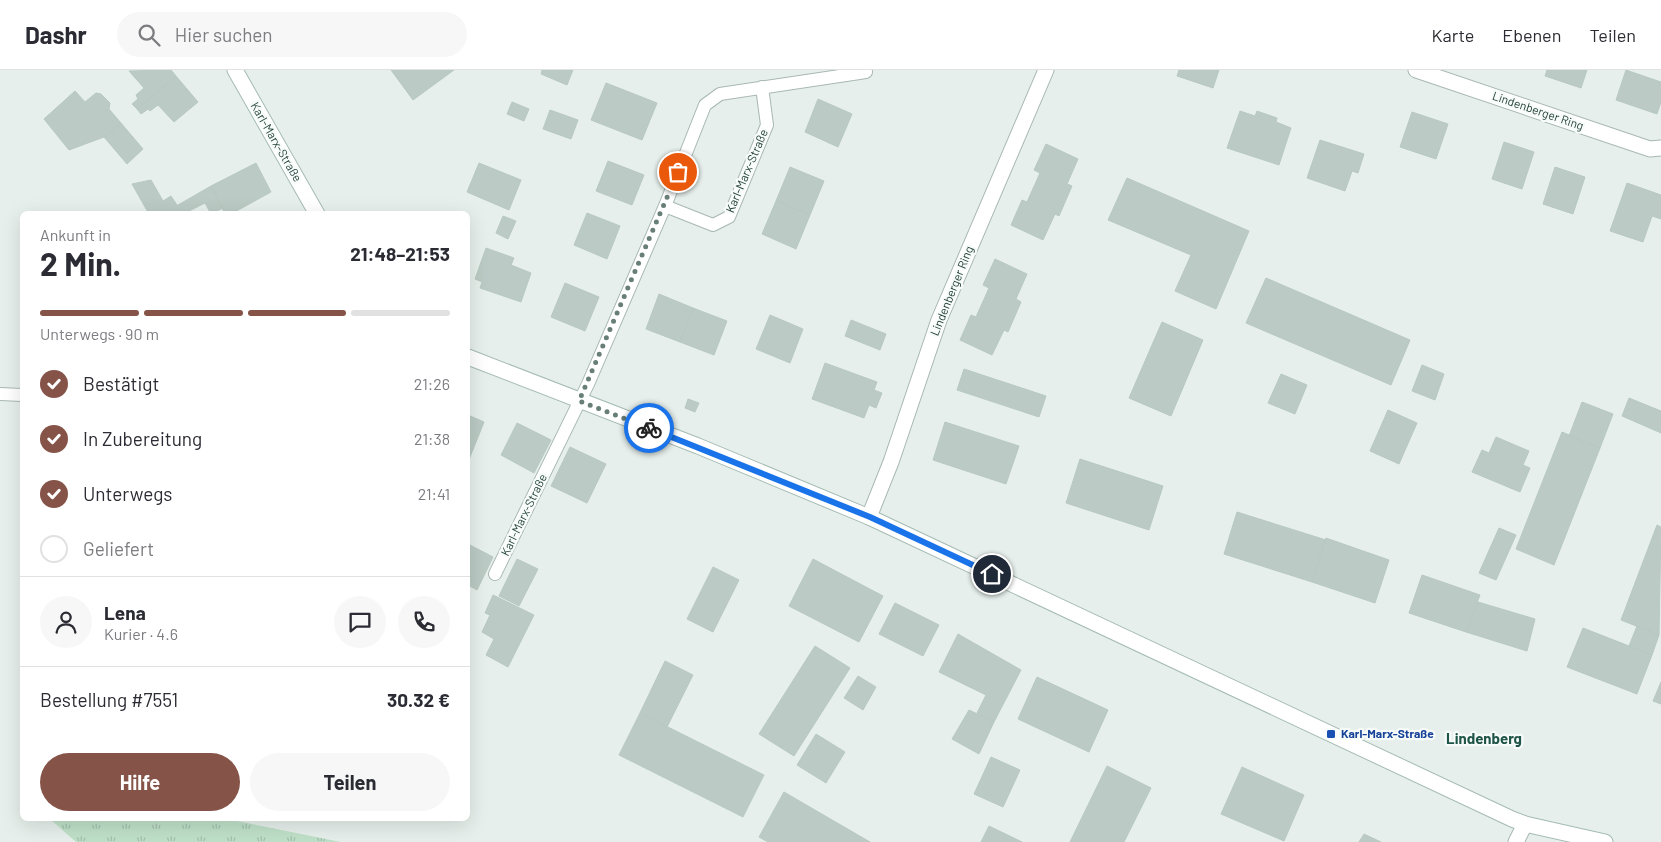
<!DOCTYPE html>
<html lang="de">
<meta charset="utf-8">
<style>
body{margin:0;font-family:Barlow,sans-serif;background:#f7f7f7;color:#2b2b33;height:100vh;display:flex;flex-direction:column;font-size:19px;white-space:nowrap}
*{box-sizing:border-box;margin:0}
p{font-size:16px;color:#7c7c81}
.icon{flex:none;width:28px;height:28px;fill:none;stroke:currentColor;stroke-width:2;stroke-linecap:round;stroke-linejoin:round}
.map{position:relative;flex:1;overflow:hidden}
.details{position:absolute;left:20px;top:141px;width:450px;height:610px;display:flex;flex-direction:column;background:#fff;border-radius:8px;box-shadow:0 5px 20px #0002}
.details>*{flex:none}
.pin{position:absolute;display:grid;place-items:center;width:42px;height:42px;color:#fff;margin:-21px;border:2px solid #fff;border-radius:50%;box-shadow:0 1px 5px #0007}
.courier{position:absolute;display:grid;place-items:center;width:50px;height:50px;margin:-25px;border:4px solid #1a73e8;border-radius:50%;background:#fff;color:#222;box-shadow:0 1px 6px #0007}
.overview em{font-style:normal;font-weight:700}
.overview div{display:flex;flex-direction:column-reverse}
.overview{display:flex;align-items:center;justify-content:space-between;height:85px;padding:0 20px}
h1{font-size:32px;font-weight:700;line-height:38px}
.bar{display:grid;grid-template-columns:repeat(4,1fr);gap:8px 5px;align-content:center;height:60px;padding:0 20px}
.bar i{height:6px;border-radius:4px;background:#e1e1e2}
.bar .active{background:#855347}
.bar p{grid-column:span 4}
.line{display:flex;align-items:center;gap:12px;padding:0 20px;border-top:1px solid #e1e1e2}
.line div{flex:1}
.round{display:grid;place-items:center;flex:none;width:52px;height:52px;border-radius:26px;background:#f7f7f7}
ol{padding:0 20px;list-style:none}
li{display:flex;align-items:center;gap:15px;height:55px}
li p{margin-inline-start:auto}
li .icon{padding:5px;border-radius:50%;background:#855347;color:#fff;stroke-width:4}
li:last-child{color:#7c7c81}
li i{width:28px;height:28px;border:2px solid #e1e1e2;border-radius:50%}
.button{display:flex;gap:10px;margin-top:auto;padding:10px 20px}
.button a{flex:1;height:58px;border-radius:30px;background:#855347;color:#fff;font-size:20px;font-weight:700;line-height:58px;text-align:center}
.button a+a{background:#f7f7f7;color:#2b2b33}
header{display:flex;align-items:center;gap:30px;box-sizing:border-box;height:70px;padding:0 25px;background:#fff;border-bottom:1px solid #e1e1e2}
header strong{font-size:24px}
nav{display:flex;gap:28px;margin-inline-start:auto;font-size:18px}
.search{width:350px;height:45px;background:#f7f7f7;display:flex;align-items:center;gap:12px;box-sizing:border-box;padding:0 18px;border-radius:28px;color:#7c7c81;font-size:19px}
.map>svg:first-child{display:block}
</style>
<header>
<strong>Dashr</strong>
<div class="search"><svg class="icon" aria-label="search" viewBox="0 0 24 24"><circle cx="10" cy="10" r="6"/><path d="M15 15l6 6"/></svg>Hier suchen</div>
<nav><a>Karte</a><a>Ebenen</a><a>Teilen</a></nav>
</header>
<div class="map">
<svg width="1661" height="772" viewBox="0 0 1661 772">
<defs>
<pattern id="grass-tufts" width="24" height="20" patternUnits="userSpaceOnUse" patternTransform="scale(1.25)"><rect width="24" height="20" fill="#bfe0c8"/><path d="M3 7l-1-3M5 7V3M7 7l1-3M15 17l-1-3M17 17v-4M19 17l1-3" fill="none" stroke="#a4c1ad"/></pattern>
</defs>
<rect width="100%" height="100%" fill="#e6efeb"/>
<!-- grass -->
<path fill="url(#grass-tufts)" d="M52,749H227L341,772H76L51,750Z"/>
<!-- building -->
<path fill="#bbcac4" stroke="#b8c9c2" d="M171,0L176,6L137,39L132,34L138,29L136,25L144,18L129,1Z
M391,0H454L413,30Z
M542,0H573L567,15L541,4Z
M1179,0H1219L1213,18L1177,6Z
M1547,0H1587L1581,18L1545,6Z
M1626,0L1661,12V32L1657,44L1616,30Z
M176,6L198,32L174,52L158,35L150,41L148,39L141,44L137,39Z
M606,13L657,33L642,70L591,50Z
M75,21L85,32L96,23L101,24L110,33L109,39L121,53L104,67L69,80L44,49Z
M818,29L852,44L838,77L805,62Z
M512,32L529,39L524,51L507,44Z
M550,40L578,50L571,69L543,59Z
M1240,41L1255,46L1257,41L1277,48L1276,52L1291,58L1279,95L1227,78Z
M1412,42L1448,54L1436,89L1400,77Z
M121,53L143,79L127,94L104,67Z
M1320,70L1364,84L1358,103L1352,101L1345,121L1307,108Z
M1504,72L1534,82L1522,119L1492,109Z
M1046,74L1078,89L1067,114L1072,116L1059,146L1055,144L1043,170L1011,155L1022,130L1027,132L1040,103L1034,100Z
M608,91L644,105L632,135L596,121Z
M256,93L271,122L231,144H225L211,116Z
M479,93L521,110L509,140L467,122Z
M790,97L824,111L810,145L776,131Z
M1555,97L1585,107L1573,144L1543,134Z
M1127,108L1249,161L1216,239L1175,221L1191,185L1108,150Z
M151,110L163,131L171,126L183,144H149L132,114Z
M1627,113L1661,125V149L1652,146L1643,172L1610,161Z
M211,116L223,138L211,144L205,133L183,144L178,135Z
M776,131L810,145L796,179L762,164Z
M587,143L620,156L607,189L574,175Z
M503,146L516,151L508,169L496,163Z
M486,178L514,188L511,195L531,203L521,232L480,218L482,212L475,209Z
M995,189L1027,204L1016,229L1021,232L1008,262L1004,260L992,285L960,270L971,245L976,247L989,218L983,215Z
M1266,208L1410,270L1391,315L1246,253Z
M565,213L599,227L585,261L551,247Z
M659,224L693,238L680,272L646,259Z
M693,238L727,251L714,285L680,272Z
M770,245L803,259L790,293L756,279Z
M851,250L886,264L880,280L845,266Z
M1162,252L1203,270L1171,346L1129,328Z
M825,293L877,312L874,320L882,323L876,338L869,335L864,348L812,329Z
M1422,295L1444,304L1435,330L1412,321Z
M964,299L1046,326L1039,347L957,320Z
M1281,304L1307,315L1295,344L1268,333Z
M1629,328L1661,341V363L1622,346Z
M688,329L699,333L695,342L685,338Z
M1582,332L1613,344L1600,378L1569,366Z
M1388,340L1417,353L1399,394L1370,381Z
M468,345L484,352L468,392Z
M945,352L1019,376L1006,414L933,390Z
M517,353L551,370L534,403L501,385Z
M1562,362L1600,378L1554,495L1516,479Z
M1496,367L1529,381L1523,395L1530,398L1520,422L1472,402L1482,380L1489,383Z
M570,377L606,394L587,433L551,416Z
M1080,389L1163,416L1149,460L1066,433Z
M1237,442L1326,470L1312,512L1224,484Z
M1657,455L1661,457L1659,565L1621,550Z
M1499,458L1516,465L1496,510L1479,503Z
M1326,468L1389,490L1375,533L1312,512Z
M468,474L493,487L477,520L468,515Z
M517,489L538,499L519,536L499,526Z
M813,489L883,526L859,572L789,536Z
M713,497L739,510L713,562L687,549Z
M1422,505L1480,525L1466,562L1409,543Z
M493,525L534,545L508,597L486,585L494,569L482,562L490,545L485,543Z
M1478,532L1535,549L1527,581L1466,562Z
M895,533L939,555L923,586L879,564Z
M1637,556L1659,565L1652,585L1629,576Z
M1583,558L1652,585L1637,624L1567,597Z
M958,564L1021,600L994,652L977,643L986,625L939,602Z
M815,576L850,598L794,686L759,664Z
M665,591L693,605L667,657L640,643Z
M858,606L876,617L863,640L844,628Z
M1037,607L1108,640L1089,682L1018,649Z
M1661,612V634L1653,631Z
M969,640L994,652L979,684L952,669Z
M640,643L764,705L743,747L619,685Z
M816,664L845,682L826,713L797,695Z
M991,687L1020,700L1003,737L974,724Z
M1107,696L1151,718L1124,772H1070Z
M1242,697L1304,725L1284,771L1221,744Z
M784,722L870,772H768L759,767Z
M989,756L1022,772H981Z
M1364,764L1381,772H1359Z"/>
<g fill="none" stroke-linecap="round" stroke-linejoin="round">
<defs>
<path id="lane" d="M665,136L713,155L729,147L767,55L762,17
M0,324L22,325
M495,504L588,314L665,136L705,35L720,24L866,2"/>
<path id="street" d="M1416,0L1650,79L1661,78
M869,447L891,392L939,250L1046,0
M1516,772L1525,754"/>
<path id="secondary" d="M235,0L317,144
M468,287L698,376L869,447L1512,749L1525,754L1605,772"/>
</defs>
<!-- lane casing -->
<use href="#lane" stroke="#a8b8b2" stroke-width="14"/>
<!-- street casing -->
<use href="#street" stroke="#a8b8b2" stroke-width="17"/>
<!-- secondary casing -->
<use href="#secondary" stroke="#a4bbb3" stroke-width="17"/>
<!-- lane -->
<use href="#lane" stroke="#fff" stroke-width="12"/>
<!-- street -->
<use href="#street" stroke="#fff" stroke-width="15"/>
<!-- secondary -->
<use href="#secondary" stroke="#fff" stroke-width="15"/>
</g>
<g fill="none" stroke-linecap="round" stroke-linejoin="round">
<!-- done -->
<path stroke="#687f78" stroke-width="5" stroke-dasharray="0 9" d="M649,358L579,331L678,102"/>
<!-- route -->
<path stroke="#1a73e8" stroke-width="6" d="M649,358L870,447L992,504"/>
</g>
<!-- markers -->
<rect fill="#1a4fb4" stroke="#f7fbf9" stroke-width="2" x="1326" y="659" width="10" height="10" rx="2.5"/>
<g text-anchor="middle" stroke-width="4.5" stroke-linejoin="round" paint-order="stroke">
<!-- street labels -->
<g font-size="12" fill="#24423a" stroke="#f7fbf9">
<text transform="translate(1538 41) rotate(19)" y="4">Lindenberger Ring</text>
<text transform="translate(276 72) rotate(60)" y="4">Karl-Marx-Straße</text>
<text transform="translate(747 101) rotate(-67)" y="4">Karl-Marx-Straße</text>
<text transform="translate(952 221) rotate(-68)" y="4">Lindenberger Ring</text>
<text transform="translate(524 445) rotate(-64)" y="4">Karl-Marx-Straße</text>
</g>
<!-- transit labels -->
<g font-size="12" font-weight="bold" fill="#164399" stroke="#f7fbf9" text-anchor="start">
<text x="1341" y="668">Karl-Marx-Straße</text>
</g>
<!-- quarter labels -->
<g font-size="15" font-weight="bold" fill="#1f5548" stroke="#f7fbf9">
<text x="1484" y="674">Lindenberg</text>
</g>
</g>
</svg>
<div class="pin" style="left:678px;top:102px;background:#ea580c"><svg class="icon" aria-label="bag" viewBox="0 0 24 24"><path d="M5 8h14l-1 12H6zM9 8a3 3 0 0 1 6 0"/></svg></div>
<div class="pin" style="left:992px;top:504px;background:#1f2937"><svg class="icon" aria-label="home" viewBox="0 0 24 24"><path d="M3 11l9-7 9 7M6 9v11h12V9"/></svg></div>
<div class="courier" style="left:649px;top:358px"><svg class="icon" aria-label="bike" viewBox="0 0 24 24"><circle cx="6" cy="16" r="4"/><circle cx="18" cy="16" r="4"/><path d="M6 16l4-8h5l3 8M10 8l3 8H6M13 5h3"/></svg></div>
<section class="details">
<div class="overview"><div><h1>2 Min.</h1><p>Ankunft in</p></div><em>21:48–21:53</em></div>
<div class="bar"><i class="active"></i><i class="active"></i><i class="active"></i><i></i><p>Unterwegs · 90 m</p></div>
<ol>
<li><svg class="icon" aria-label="check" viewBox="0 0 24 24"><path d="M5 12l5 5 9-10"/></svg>Bestätigt<p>21:26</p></li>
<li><svg class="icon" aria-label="check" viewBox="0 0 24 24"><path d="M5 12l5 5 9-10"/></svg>In Zubereitung<p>21:38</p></li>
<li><svg class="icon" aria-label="check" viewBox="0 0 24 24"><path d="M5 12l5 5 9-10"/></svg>Unterwegs<p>21:41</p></li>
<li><i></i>Geliefert</li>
</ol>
<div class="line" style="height:90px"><a class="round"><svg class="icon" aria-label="person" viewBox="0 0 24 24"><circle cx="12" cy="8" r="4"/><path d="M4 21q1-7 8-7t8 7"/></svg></a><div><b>Lena</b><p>Kurier · 4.6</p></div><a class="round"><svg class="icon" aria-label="chat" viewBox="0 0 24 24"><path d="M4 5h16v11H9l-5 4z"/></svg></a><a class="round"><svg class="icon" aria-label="phone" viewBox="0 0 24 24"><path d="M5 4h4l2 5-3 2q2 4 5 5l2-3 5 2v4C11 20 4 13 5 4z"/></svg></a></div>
<div class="line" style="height:65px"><div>Bestellung #7551</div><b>30.32 €</b></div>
<div class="button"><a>Hilfe</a><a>Teilen</a></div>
</section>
</div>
